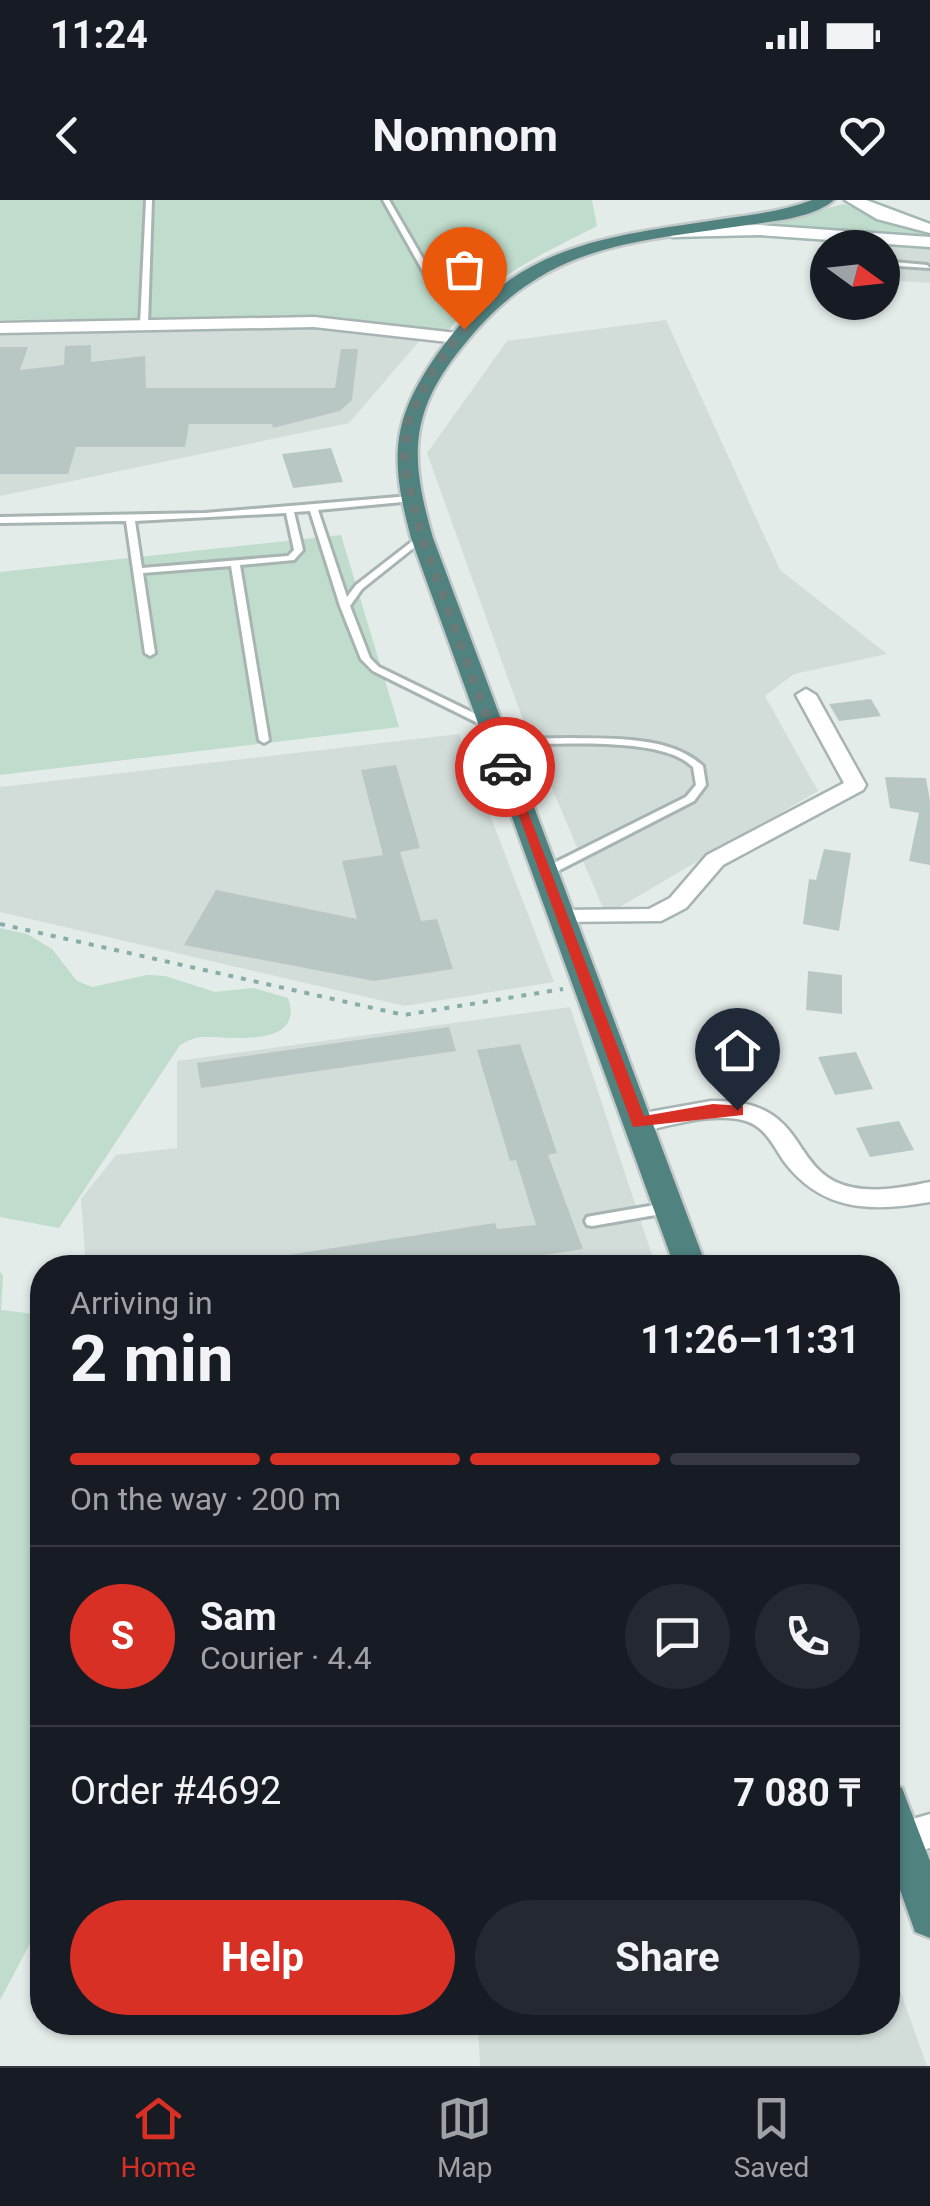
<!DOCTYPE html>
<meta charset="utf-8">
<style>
body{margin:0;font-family:Roboto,sans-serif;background:#242831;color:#f1f3f6;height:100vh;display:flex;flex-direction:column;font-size:38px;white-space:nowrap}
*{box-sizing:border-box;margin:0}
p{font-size:32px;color:#9ea1a6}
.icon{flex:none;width:55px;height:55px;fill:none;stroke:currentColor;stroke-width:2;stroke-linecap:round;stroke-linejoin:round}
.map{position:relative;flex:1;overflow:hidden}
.details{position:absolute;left:30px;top:1055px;width:870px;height:780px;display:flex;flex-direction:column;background:#171b24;border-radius:40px;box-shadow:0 2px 8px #0004}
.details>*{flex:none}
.needle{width:65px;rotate:105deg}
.tools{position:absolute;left:810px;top:30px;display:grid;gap:20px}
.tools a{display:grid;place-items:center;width:90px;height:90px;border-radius:50%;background:#171b24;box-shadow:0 2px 8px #0004;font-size:50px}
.pin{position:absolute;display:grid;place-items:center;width:85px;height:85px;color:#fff;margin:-102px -42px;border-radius:50% 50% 50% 0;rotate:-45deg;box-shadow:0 0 10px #0007}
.pin .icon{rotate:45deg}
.courier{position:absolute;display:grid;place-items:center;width:100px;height:100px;margin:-50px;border:8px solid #d93025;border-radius:50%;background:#fff;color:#222;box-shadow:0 2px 12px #0007}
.headline em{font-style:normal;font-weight:700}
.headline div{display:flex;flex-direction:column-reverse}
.headline{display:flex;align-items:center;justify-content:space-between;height:170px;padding:0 40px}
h1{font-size:65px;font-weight:700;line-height:75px}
.bar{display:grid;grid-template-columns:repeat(4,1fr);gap:15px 10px;align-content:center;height:120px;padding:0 40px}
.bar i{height:12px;border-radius:8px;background:#363941}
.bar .on{background:#d93025}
.bar p{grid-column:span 4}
.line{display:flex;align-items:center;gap:25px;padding:0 40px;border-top:2px solid #363941}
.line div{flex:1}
.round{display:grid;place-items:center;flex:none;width:105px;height:105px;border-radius:52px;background:#242831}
.action{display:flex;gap:20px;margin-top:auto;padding:20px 40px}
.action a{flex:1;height:115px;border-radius:60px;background:#d93025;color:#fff;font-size:40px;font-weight:700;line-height:115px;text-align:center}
.action a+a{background:#242831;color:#f1f3f6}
.status{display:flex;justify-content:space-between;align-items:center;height:70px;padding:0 50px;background:#171b24;direction:ltr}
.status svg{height:28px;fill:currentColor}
header{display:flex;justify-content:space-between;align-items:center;height:130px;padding:0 40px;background:#171b24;font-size:45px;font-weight:700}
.menu{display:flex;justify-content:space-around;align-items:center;height:140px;border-top:2px solid #363941;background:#171b24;font-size:28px;color:#9ea1a6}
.menu a{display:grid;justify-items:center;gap:5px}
.menu .on{color:#d93025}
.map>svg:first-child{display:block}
</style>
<div class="status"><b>11:24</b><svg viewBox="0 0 49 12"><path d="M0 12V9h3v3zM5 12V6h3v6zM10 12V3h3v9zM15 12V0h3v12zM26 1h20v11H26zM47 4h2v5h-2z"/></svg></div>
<header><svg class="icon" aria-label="back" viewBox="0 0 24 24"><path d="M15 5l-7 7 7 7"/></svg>Nomnom<svg class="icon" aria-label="heart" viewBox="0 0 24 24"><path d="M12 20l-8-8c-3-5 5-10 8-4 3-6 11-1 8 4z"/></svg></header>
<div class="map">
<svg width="930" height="1866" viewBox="0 0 930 1866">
<rect width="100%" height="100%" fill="#e4ecea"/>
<!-- built -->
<path fill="#d2dcd9" d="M830,38L930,45V83L883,80L882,48H829Z
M666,120L780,370L887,454L794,474L765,496L818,591L606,715L524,523L427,253L507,141Z
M316,127L421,139L349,223L0,296V134Z
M459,534L554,782L405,806L0,712V587Z
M570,807L656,1067H86L81,999L116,955L177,948V861Z
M888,1757L927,1866H480L478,1825L474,1823L888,1822Z"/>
<!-- green -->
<path fill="#bfdccc" d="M0,0H592L597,26C535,58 492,75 447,132L315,118L0,120Z
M844,4L930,37L758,26Z
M341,335L399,527L0,575V372Z
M0,728L27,734L52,749L77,781L92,787L147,775L165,776L215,792L253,788L288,798C306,850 226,836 203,837C194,837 188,841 180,845L59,1028L0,1017Z
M0,1072L3,1075L1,1110L42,1115V1721L0,1800Z"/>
<!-- building -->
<path fill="#b9c7c4" d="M91,145V162L145,156L146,188H335L341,149H358L352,200L340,211L273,228L272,224H189L185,247H76L68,274H0V147H28L20,170L64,165L65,146Z
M331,248L343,282L293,288L282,254Z
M871,499L881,516L839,521L829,504Z
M396,565L420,648L400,652L421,721L437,719L453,769L374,781L184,745L216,690L357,719L342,661L383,655L361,570Z
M885,577L926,578L930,601V665L909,661L919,613L890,608Z
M824,649L851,653L839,731L803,724L809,679L816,680Z
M808,771L842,775V814L806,810Z
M449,827L456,851L201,888L197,863Z
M520,844L557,953L548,955L583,1049L462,1068H276L275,1057L495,1023L497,1029L536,1025L516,960L510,961L477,850Z
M856,852L873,889L835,895L818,857Z
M899,921L914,950L870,957L856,928Z"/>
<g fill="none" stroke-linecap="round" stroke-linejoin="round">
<defs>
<path id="service" d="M146,0H152L148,125L144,127L140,125Z
M383,0H389L444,95L481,110V114H475L438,98Z
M882,61L927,65L930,68L882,65Z
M410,296L414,299L413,301L318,310L347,397L356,385L419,336L426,338L362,389L350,406L370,458L379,467L494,523V527H486L373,471L361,459L340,406L310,311L294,312L303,350L294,360L240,365L269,540L264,543L259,540L231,366L143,373L155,453L150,456L145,453L126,321L0,323V317L205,313ZM286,313L294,350L288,356L142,368L135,321Z
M572,538C615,539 670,536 703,566L706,585L694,601L548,676H540L539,673L540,670L686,597L696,585L693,567C689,564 685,560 680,558C640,537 543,545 496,545L491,542L496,539Z
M667,1003L672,1004L673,1008L672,1012L667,1013L592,1026L587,1025L585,1021L587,1017L592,1016Z"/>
<path id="minor" d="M314,117L457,133L465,138L457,143L314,127L0,133V123Z
M806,489L816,495L866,585L863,590L723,665L686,708L661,721L552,722L549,717L560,710L649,709L670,698L707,655L844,583L796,495Z
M711,901C811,898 787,973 851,987C877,993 905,987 930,982V1002C872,1012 821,1012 783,960C773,945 765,927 746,921C713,911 671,926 638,932L629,930L626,923L629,916L638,914Z
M930,1614V1648L901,1655L889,1650V1626Z"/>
<path id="secondary" d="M845,0H866L930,24V33L877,19Z
M759,25L930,37V47L759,35L672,37L664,32L672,27Z"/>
<path id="trunk" d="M812,0H834C813,18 775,21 747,25C627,43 544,44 463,146C408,213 410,258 433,338L707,1068H675L411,338C390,259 390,221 438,153C514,46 596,38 716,20C748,15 781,12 812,0Z
M888,1582L902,1588L930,1661V1738L915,1732L888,1656Z"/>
</defs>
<!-- service casing -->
<use href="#service" stroke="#a7b4b2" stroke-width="6"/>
<!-- minor casing -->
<use href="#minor" stroke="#a7b4b2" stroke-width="5"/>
<!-- secondary casing -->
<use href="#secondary" stroke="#a3b7b4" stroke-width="5"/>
<!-- trunk casing -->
<use href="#trunk" stroke="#c2c9c8" stroke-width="5"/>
<!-- path -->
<path stroke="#87ada9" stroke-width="4" stroke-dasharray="5 8" stroke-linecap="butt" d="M0,724L404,815L563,789"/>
<!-- service -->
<use href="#service" fill="#fff" fill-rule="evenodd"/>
<!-- minor -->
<use href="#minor" fill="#fff" fill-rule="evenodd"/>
<!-- secondary -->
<use href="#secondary" fill="#fff" fill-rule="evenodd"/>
<!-- trunk -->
<use href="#trunk" fill="#508280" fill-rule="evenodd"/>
</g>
<!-- route -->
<path fill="#d93025" d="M500,564L511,567L644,916L713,904L743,906V915L633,927Z"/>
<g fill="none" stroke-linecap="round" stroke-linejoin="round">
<!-- done -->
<path stroke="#687a78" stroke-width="10" stroke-dasharray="0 18" d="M464,129L433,171L408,221L404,266L422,338L505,567"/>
</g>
</svg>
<div class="tools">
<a><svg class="needle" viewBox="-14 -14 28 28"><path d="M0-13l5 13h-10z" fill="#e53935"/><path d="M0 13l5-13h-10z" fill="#9ea1a6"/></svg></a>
</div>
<div class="pin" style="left:464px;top:129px;background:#ea580c"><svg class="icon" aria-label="bag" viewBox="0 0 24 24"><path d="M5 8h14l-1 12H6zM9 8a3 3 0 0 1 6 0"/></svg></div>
<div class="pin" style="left:737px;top:910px;background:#1f2937"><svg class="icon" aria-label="home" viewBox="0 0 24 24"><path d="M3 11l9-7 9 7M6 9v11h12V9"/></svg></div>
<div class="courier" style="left:505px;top:567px"><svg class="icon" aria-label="car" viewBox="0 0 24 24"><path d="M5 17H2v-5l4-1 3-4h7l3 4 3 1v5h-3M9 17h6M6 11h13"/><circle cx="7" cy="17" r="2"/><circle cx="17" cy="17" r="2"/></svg></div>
<section class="details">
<div class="headline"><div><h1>2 min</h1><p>Arriving in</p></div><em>11:26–11:31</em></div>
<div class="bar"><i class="on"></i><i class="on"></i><i class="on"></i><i></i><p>On the way · 200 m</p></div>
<div class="line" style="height:180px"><b class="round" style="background:#d93025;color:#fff">S</b><div><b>Sam</b><p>Courier · 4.4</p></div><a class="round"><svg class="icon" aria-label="chat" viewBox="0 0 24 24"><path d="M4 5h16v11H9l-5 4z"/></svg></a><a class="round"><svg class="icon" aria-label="phone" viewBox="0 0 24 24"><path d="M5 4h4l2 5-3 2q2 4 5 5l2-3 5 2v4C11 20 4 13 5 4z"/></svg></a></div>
<div class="line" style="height:130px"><div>Order #4692</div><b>7 080 ₸</b></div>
<div class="action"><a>Help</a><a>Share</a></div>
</section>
</div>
<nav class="menu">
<a class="on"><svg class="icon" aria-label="home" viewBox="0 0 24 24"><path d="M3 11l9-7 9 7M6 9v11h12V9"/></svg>Home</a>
<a><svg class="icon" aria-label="map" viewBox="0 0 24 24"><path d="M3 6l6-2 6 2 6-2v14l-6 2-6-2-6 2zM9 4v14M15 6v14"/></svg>Map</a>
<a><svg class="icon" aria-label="saved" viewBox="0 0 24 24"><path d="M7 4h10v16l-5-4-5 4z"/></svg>Saved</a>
</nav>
